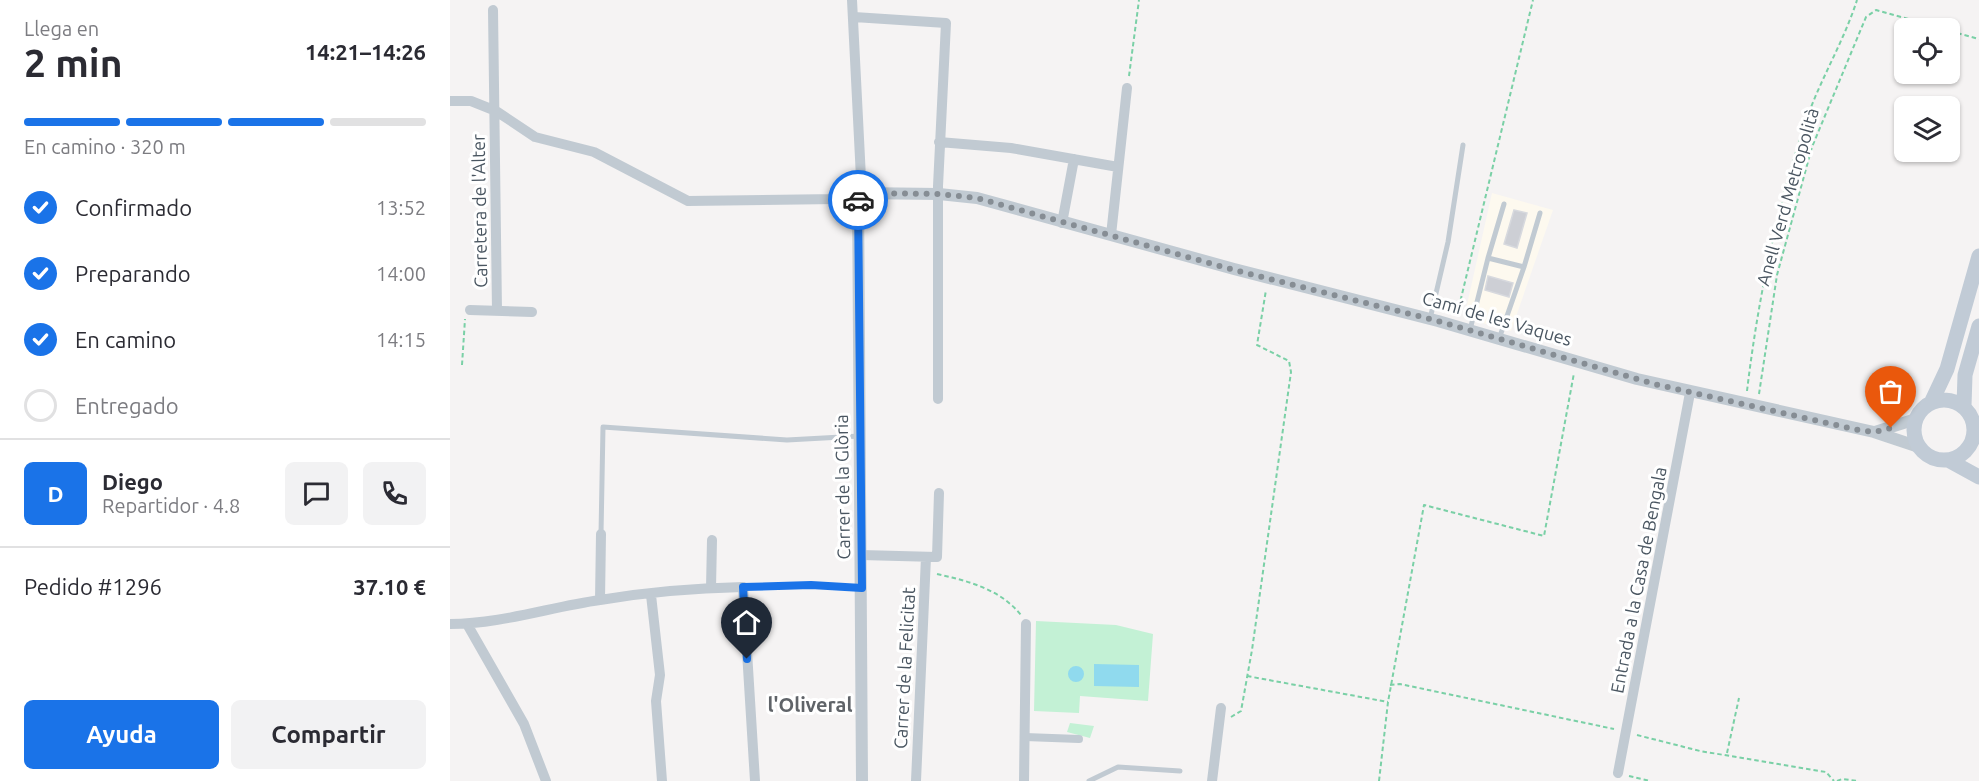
<!DOCTYPE html>
<html lang="es">
<meta charset="utf-8">
<style>
body{margin:0;font-family:Ubuntu,sans-serif;background:#f2f2f3;color:#2b2b33;height:100vh;display:flex;flex-direction:column;font-size:22px;white-space:nowrap}
*{box-sizing:border-box;margin:0}
p{font-size:20px;color:#7c7c81}
.icon{flex:none;width:33px;height:33px;fill:none;stroke:currentColor;stroke-width:2;stroke-linecap:round;stroke-linejoin:round}
.map{position:relative;flex:1;overflow:hidden}
.side{display:flex;flex-direction:column;background:#fff;width:450px}
.side>*{flex:none}
.buttons{position:absolute;left:1444px;top:18px;display:grid;gap:12px}
.buttons a{display:grid;place-items:center;width:66px;height:66px;border-radius:9px;background:#fff;box-shadow:0 2px 4px #0004;font-size:30px}
.pin{position:absolute;display:grid;place-items:center;width:51px;height:51px;color:#fff;margin:-62px -26px;border-radius:50% 50% 50% 0;rotate:-45deg;box-shadow:0 0 6px #0007}
.pin .icon{rotate:45deg}
.courier{position:absolute;display:grid;place-items:center;width:60px;height:60px;margin:-30px;border:4px solid #1a73e8;border-radius:50%;background:#fff;color:#222;box-shadow:0 2px 8px #0007}
.headline em{font-style:normal;font-weight:700}
.headline div{display:flex;flex-direction:column-reverse}
.headline{display:flex;align-items:center;justify-content:space-between;height:102px;padding:0 24px}
h1{font-size:39px;font-weight:700;line-height:45px}
.bar{display:grid;grid-template-columns:repeat(4,1fr);gap:9px 6px;align-content:center;height:72px;padding:0 24px}
.bar i{height:8px;border-radius:4px;background:#e1e1e2}
.bar .current{background:#1a73e8}
.bar p{grid-column:span 4}
.line{display:flex;align-items:center;gap:15px;padding:0 24px;border-top:2px solid #e1e1e2}
.line div{flex:1}
.round{display:grid;place-items:center;flex:none;width:63px;height:63px;border-radius:9px;background:#f2f2f3}
ol{padding:0 24px;list-style:none}
li{display:flex;align-items:center;gap:18px;height:66px}
li p{margin-inline-start:auto}
li .icon{padding:6px;border-radius:50%;background:#1a73e8;color:#fff;stroke-width:4}
li:last-child{color:#7c7c81}
li i{width:33px;height:33px;border:3px solid #e1e1e2;border-radius:50%}
.cta{display:flex;gap:12px;margin-top:auto;padding:12px 24px}
.cta a{flex:1;height:69px;border-radius:9px;background:#1a73e8;color:#fff;font-size:24px;font-weight:700;line-height:69px;text-align:center}
.cta a+a{background:#f2f2f3;color:#2b2b33}
main{display:flex;flex:1;min-height:0}
.map>svg:first-child{display:block}
</style>
<main>
<section class="side">
<div class="headline"><div><h1>2 min</h1><p>Llega en</p></div><em>14:21–14:26</em></div>
<div class="bar"><i class="current"></i><i class="current"></i><i class="current"></i><i></i><p>En camino · 320 m</p></div>
<ol>
<li><svg class="icon" aria-label="check" viewBox="0 0 24 24"><path d="M5 12l5 5 9-10"/></svg>Confirmado<p>13:52</p></li>
<li><svg class="icon" aria-label="check" viewBox="0 0 24 24"><path d="M5 12l5 5 9-10"/></svg>Preparando<p>14:00</p></li>
<li><svg class="icon" aria-label="check" viewBox="0 0 24 24"><path d="M5 12l5 5 9-10"/></svg>En camino<p>14:15</p></li>
<li><i></i>Entregado</li>
</ol>
<div class="line" style="height:108px"><b class="round" style="background:#1a73e8;color:#fff">D</b><div><b>Diego</b><p>Repartidor · 4.8</p></div><a class="round"><svg class="icon" aria-label="chat" viewBox="0 0 24 24"><path d="M4 5h16v11H9l-5 4z"/></svg></a><a class="round"><svg class="icon" aria-label="phone" viewBox="0 0 24 24"><path d="M5 4h4l2 5-3 2q2 4 5 5l2-3 5 2v4C11 20 4 13 5 4z"/></svg></a></div>
<div class="line" style="height:78px"><div>Pedido #1296</div><b>37.10 €</b></div>
<div class="cta"><a>Ayuda</a><a>Compartir</a></div>
</section>
<div class="map">
<svg width="1529" height="781" viewBox="0 0 1529 781">
<rect width="100%" height="100%" fill="#f5f3f3"/>
<!-- commercial -->
<path fill="#fdf9ef" d="M1042,193L1103,210L1061,331L1014,318Z"/>
<!-- green -->
<path fill="#c3f1d5" d="M586,621L666,625L703,634L698,701L630,696L629,713L584,711Z
M620,723L644,726L640,738L617,732Z"/>
<!-- water -->
<path fill="#90daee" d="M644,664L689,665V687L644,686Z
M618 674a8 8 0 1 1 16 0a8 8 0 1 1-16 0Z"/>
<!-- building -->
<path fill="#cdcfd5" stroke="#d7d9de" stroke-width="1.5" d="M1064,210L1077,213L1067,248L1054,244Z
M1038,276L1063,283L1059,297L1035,290Z"/>
<g fill="none" stroke-linecap="round" stroke-linejoin="round">
<!-- path -->
<path stroke="#7ad0a6" stroke-width="2" stroke-dasharray="4.5 3" stroke-linecap="butt" d="M1500,31L1529,39
M679,76L689,0
M1007,315L1083,0
M12,365L15,319
M1297,391C1308,299 1327,206 1357,118C1371,78 1394,41 1407,0
M1309,394L1327,275L1362,147L1416,17L1426,10L1491,28
M487,574C518,581 550,589 571,615
M797,676L938,702
M940,685L950,684L1164,729
M781,717L791,711L802,650L841,372L839,361L807,345L816,290
M1187,735L1250,751L1376,772L1384,781
M1277,753L1289,698
M1179,776L1200,781
M929,781L938,702L974,505L1094,536L1124,373
M1387,781L1392,779L1408,781"/>
<!-- service -->
<path stroke="#c1cad2" stroke-width="5" d="M1038,258L1054,204
M1074,267L1090,213
M980,319L998,242L1013,145
M1020,330L1038,258L1074,267L1049,339
M151,534L153,427L337,440L410,436
M293,587L361,585L410,588
M639,781L668,767L730,771"/>
<!-- pedestrian -->
<path stroke="#c1cad2" stroke-width="8" d="M575,737L629,739"/>
<!-- minor -->
<path stroke="#c1cad2" stroke-width="10" d="M43,10L47,311
M404,17L496,23L488,186V399
M0,101H21L46,111L85,137L144,152L238,201L387,199L408,193L411,178L402,0
M489,142L561,148L668,167
M612,223L624,159
M661,235L677,88
M20,310L82,312
M411,555L487,557L489,493
M261,588L262,540
M201,595L210,675L206,701L212,781
M150,600L151,534
M0,624C51,624 100,607 150,600C197,592 246,588 293,587L305,781
M17,624L74,724L96,781
M1168,773L1240,393
M466,781L476,557
M574,781L576,624
M762,781L771,708"/>
<!-- tertiary -->
<path stroke="#c1cad2" stroke-width="12" d="M1425,432L1466,419
M412,781L408,193L489,194L527,198L784,269L988,321L1187,379L1424,432L1469,447"/>
<!-- secondary -->
<path stroke="#c1cbd6" stroke-width="15" d="M1464 430a30 30 0 1 1 60 0a30 30 0 1 1-60 0Z
M1481,403L1497,369L1529,256
M1514,406L1515,375L1529,326
M1498,460L1529,477"/>
</g>
<g fill="none" stroke-linecap="round" stroke-linejoin="round">
<!-- done -->
<path stroke="#868d94" stroke-width="6" stroke-dasharray="0 10.8" d="M408,200V193L489,194L527,198L784,270L988,321L1204,384L1408,430L1424,432L1441,428"/>
<!-- route -->
<path stroke="#1a73e8" stroke-width="8" d="M297,659L293,587L361,585L412,588L408,200"/>
</g>
<g text-anchor="middle" stroke-width="6" stroke-linejoin="round" paint-order="stroke">
<!-- street labels -->
<g font-size="18" fill="#4a5661" stroke="#fff">
<text transform="translate(1338 197) rotate(-74)" y="6">Anell Verd Metropolità</text>
<text transform="translate(30 211) rotate(-91)" y="6">Carretera de l'Alter</text>
<text transform="translate(1047 319) rotate(16)" y="6">Camí de les Vaques</text>
<text transform="translate(393 487) rotate(-91)" y="6">Carrer de la Glòria</text>
<text transform="translate(1189 580) rotate(-79)" y="6">Entrada a la Casa de Bengala</text>
<text transform="translate(455 668) rotate(-87)" y="6">Carrer de la Felicitat</text>
</g>
<!-- neighbourhood labels -->
<g font-size="20" font-weight="bold" fill="#5f6368" stroke="#fff">
<text x="360" y="712">l'Oliveral</text>
</g>
</g>
</svg>
<div class="buttons">
<a><svg class="icon" aria-label="locate" viewBox="0 0 24 24"><circle cx="12" cy="12" r="6"/><path d="M12 2v4M12 18v4M2 12h4M18 12h4"/></svg></a>
<a><svg class="icon" aria-label="layers" viewBox="0 0 24 24"><path d="M12 4l9 5-9 5-9-5zM3 14l9 5 9-5"/></svg></a>
</div>
<div class="pin" style="left:1441px;top:428px;background:#ea580c"><svg class="icon" aria-label="bag" viewBox="0 0 24 24"><path d="M5 8h14l-1 12H6zM9 8a3 3 0 0 1 6 0"/></svg></div>
<div class="pin" style="left:297px;top:659px;background:#1f2937"><svg class="icon" aria-label="home" viewBox="0 0 24 24"><path d="M3 11l9-7 9 7M6 9v11h12V9"/></svg></div>
<div class="courier" style="left:408px;top:200px"><svg class="icon" aria-label="car" viewBox="0 0 24 24"><path d="M5 17H2v-5l4-1 3-4h7l3 4 3 1v5h-3M9 17h6M6 11h13"/><circle cx="7" cy="17" r="2"/><circle cx="17" cy="17" r="2"/></svg></div>
</div>
</main>
